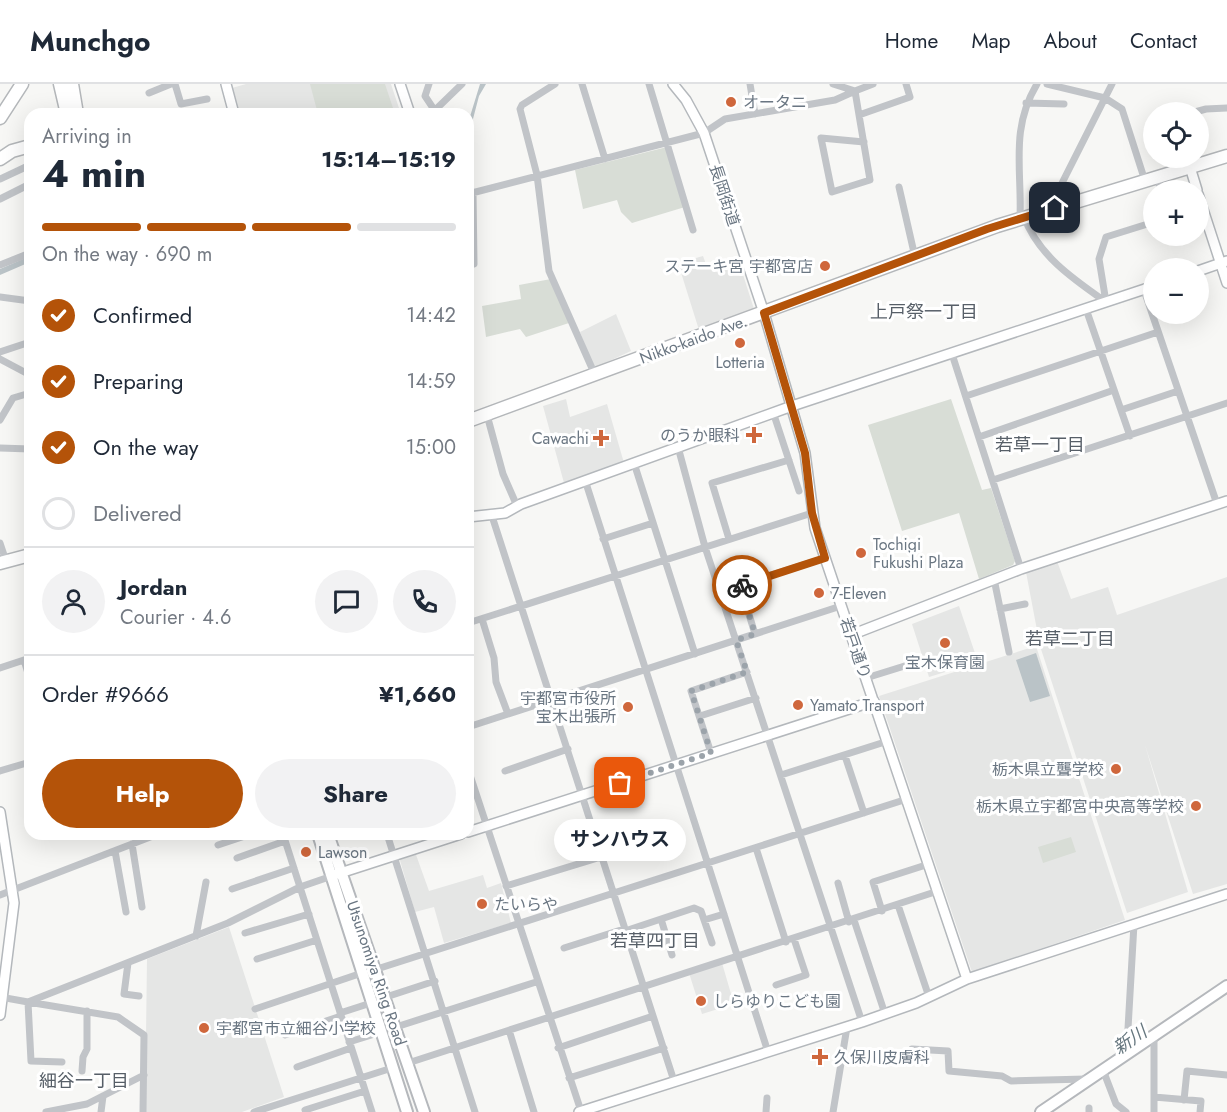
<!DOCTYPE html>
<meta charset="utf-8">
<style>
body{margin:0;font-family:Jost,"Noto Sans JP",sans-serif;background:#f2f2f3;color:#1f2937;height:100vh;display:flex;flex-direction:column;font-size:22px;white-space:nowrap}
*{box-sizing:border-box;margin:0}
p{font-size:20px;color:#747a83}
.icon{flex:none;width:33px;height:33px;fill:none;stroke:currentColor;stroke-width:2;stroke-linecap:round;stroke-linejoin:round}
.map{position:relative;flex:1;overflow:hidden}
.panel{position:absolute;left:24px;top:24px;width:450px;height:732px;display:flex;flex-direction:column;background:#fff;border-radius:18px;box-shadow:0 6px 24px #0002}
.panel>*{flex:none}
.fabs{position:absolute;left:1143px;top:18px;display:grid;gap:12px}
.fabs a{display:grid;place-items:center;width:66px;height:66px;border-radius:50%;background:#fff;box-shadow:0 6px 24px #0002;font-size:30px}
.pin{position:absolute;display:grid;place-items:center;width:51px;height:51px;color:#fff;margin:-26px;border-radius:12px;box-shadow:0 3px 9px #0006}
.courier{position:absolute;display:grid;place-items:center;width:60px;height:60px;margin:-30px;border:4px solid #b45309;border-radius:50%;background:#fff;color:#222;box-shadow:0 2px 8px #0007}
.bubble{position:absolute;height:42px;border-radius:21px;background:#fff;box-shadow:0 6px 24px #0002;font-size:20px;font-weight:700;line-height:42px;text-align:center}
.headline em{font-style:normal;font-weight:700}
.headline div{display:flex;flex-direction:column-reverse}
.headline{display:flex;align-items:center;justify-content:space-between;height:102px;padding:0 18px}
h1{font-size:39px;font-weight:700;line-height:45px}
.bar{display:grid;grid-template-columns:repeat(4,1fr);gap:9px 6px;align-content:center;height:72px;padding:0 18px}
.bar i{height:8px;border-radius:4px;background:#e0e1e3}
.bar .active{background:#b45309}
.bar p{grid-column:span 4}
.line{display:flex;align-items:center;gap:15px;padding:0 18px;border-top:2px solid #e0e1e3}
.line div{flex:1}
.round{display:grid;place-items:center;flex:none;width:63px;height:63px;border-radius:32px;background:#f2f2f3}
ol{padding:0 18px;list-style:none}
li{display:flex;align-items:center;gap:18px;height:66px}
li p{margin-inline-start:auto}
li .icon{padding:6px;border-radius:50%;background:#b45309;color:#fff;stroke-width:4}
li:last-child{color:#747a83}
li i{width:33px;height:33px;border:3px solid #e0e1e3;border-radius:50%}
.button{display:flex;gap:12px;margin-top:auto;padding:12px 18px}
.button a{flex:1;height:69px;border-radius:36px;background:#b45309;color:#fff;font-size:24px;font-weight:700;line-height:69px;text-align:center}
.button a+a{background:#f2f2f3;color:#1f2937}
header{display:flex;align-items:center;gap:36px;box-sizing:border-box;height:84px;padding:0 30px;background:#fff;border-bottom:2px solid #e0e1e3}
header strong{font-size:28px}
nav{display:flex;gap:33px;margin-inline-start:auto;font-size:21px}
.map>svg:first-child{display:block}
</style>
<header>
<strong>Munchgo</strong>
<nav><a>Home</a><a>Map</a><a>About</a><a>Contact</a></nav>
</header>
<div class="map">
<svg width="1227" height="1028" viewBox="0 0 1227 1028">
<rect width="100%" height="100%" fill="#f7f7f5"/>
<!-- built -->
<path fill="#e5e6e5" d="M246,0H391L401,30H239L232,4Z
M703,172L707,183L738,175L754,225L699,246L678,179Z
M616,230L631,267L594,284L580,248Z
M566,315L570,333L607,320L624,379L564,399L543,322Z
M1057,477L1071,515L1108,503L1117,531L1227,493V800L1193,810L1145,661L1188,808L1127,829L1040,562L1026,488Z
M959,522L978,578L929,593L912,540Z
M1036,562L1125,836L972,888L879,612Z
M415,768L429,807L483,791L487,804L501,799L511,839L444,859L434,823L415,828L399,773Z
M229,843L284,1013L242,1028H145L147,875Z
M722,879L734,920L702,930L689,889Z"/>
<!-- green -->
<path fill="#d8ddd6" d="M310,0H385L395,30H318Z
M671,62L685,123L632,139L621,128L617,116L583,125L575,86Z
M551,195L569,239L526,253L520,245L486,253L482,222L521,215L519,201Z
M951,315L982,406L991,404L1015,477L1013,481L979,495L959,429L902,447L868,341Z
M1071,753L1076,768L1043,779L1038,763Z"/>
<!-- water -->
<path fill="#bac3c7" d="M480,0H486L479,12L468,54V39Z
M30,172V178L0,191V185Z
M1036,569L1050,612L1030,618L1016,576Z"/>
<g fill="none" stroke-linecap="round" stroke-linejoin="round">
<defs>
<path id="secondary" d="M226,0L234,30
M400,0L410,30
M673,0L686,16L704,49L764,229L805,369L815,444L967,895
M1190,83L1197,106
M1198,110L1227,199
M1198,187L1227,177
M468,433L505,429L521,420L792,322L1154,202
M851,551L1021,485L1227,417
M0,728L14,819L0,931
M468,748L874,617
M334,791L461,750
M579,1028L862,938L916,919L967,895L1227,810"/>
<path id="primary" d="M318,750L407,1028
M328,750L424,1028
M1041,1028L1227,902"/>
<path id="highway" d="M60,0L67,30
M72,0L77,30
M0,34L22,0
M0,75L12,67L30,62
M468,337L997,142L1227,72
M0,479L30,471"/>
</defs>
<!-- secondary casing -->
<use href="#secondary" stroke="#b4b8bc" stroke-width="12"/>
<!-- primary casing -->
<use href="#primary" stroke="#b5b8bc" stroke-width="14"/>
<!-- highway casing -->
<use href="#highway" stroke="#b4b7ba" stroke-width="15"/>
<!-- street -->
<path stroke="#c1c4c8" stroke-width="7" d="M175,0L181,20L207,15
M429,0L425,12L435,27
M555,0L522,21L520,25L537,91L549,187L595,291
M582,0L605,75
M649,0L693,146
M750,0L755,30
M833,0L855,7L873,0
M1047,0L1105,14L1122,25L1145,97
M149,9L171,0
M1026,19L1064,20
M1195,28L1206,25L1227,24
M431,30L462,0
M859,31L870,96L832,108L821,54L864,58
M1157,93L1161,106
M0,95L30,81
M899,103L915,173
M468,110L704,49L725,35L835,16L855,7L859,31L910,13L906,0
M0,115L30,100
M1055,124L1056,111L1112,0
M1024,133C1039,172 1073,195 1106,218
M1020,134C1022,85 1010,45 1037,0
M0,181L30,169
M468,181L474,180L473,108
M1144,206L1217,420
M0,213L30,217
M1106,218L1099,175L1106,153L1154,138
M1086,225L1130,352
M0,268L30,258
M952,270L1021,485
M0,275L30,291
M966,312L1158,248
M1121,326L1178,307
M773,328L799,407
M487,331L503,390L517,422
M0,336L13,314L30,309
M979,353L1114,306
M678,363L705,463L862,938
M0,364L30,365
M634,379L695,570
M585,396L768,968
M993,396L1227,319
M491,429L674,997
M603,455L653,439
M729,455L712,399L789,376
M0,459L6,477
M994,495L1009,568
M1000,525L1025,520
M482,535L494,574L496,598L508,630
M468,539L812,429
M755,550L740,501L825,474
M24,576L30,596
M0,584L30,574
M866,594L911,580
M700,632L756,614
M468,643L841,522
M711,669L691,607L747,588
M845,672L864,729
M468,685L581,1027
M0,687L30,678
M505,687L568,665
M781,691L888,657
M283,750L372,1028
M387,750L475,1028
M132,760L142,823
M218,761L251,750
M756,764L786,858
M115,767L126,828
M237,774L285,757
M838,799L849,838
M506,802L601,773
M232,805L294,784
M0,811L158,750
M898,821L929,913
M882,827L873,798L929,780
M661,835L672,871
M704,836L724,830
M854,836L885,930
M625,847L694,824L701,827L712,859
M245,849L309,830
M196,852L206,798
M564,864L624,845
M257,875L317,856
M128,879L124,910L139,912
M377,885L907,715
M776,901L806,891L794,855
M0,913L28,918L228,839L300,803L332,792
M386,913L435,897
M255,925L362,889
M340,929L371,919
M396,943L536,898
M509,946L534,1028
M285,951L341,932
M349,958L381,948
M558,964L653,932
M912,965L948,967L949,987L1002,992L1011,997L1086,995
M1129,968L1127,962L1134,840
M62,978L31,977L28,918L118,933L144,951L143,1028
M408,979L938,807
M297,983L351,964
M1103,986L1116,1020L1126,1028
M82,987L83,973L87,965V927
M569,994L664,964
M1154,1013L1201,1017L1200,1028
M1184,1016L1187,987L1227,991
M305,1026L365,1007
M46,1028L87,1020L144,991
M101,1028L103,1012
M254,1028L392,984
M766,1028L767,1014
M833,1028L847,943
M1089,1028V1024
M1154,1028V951"/>
<!-- secondary -->
<use href="#secondary" stroke="#fff" stroke-width="9"/>
<!-- primary -->
<use href="#primary" stroke="#fff" stroke-width="10"/>
<!-- highway -->
<use href="#highway" stroke="#fff" stroke-width="12"/>
</g>
<g fill="none" stroke-linecap="round" stroke-linejoin="round">
<!-- done -->
<path stroke="#9ba3aa" stroke-width="6" stroke-dasharray="0 10.8" d="M620,699L711,669L691,607L747,588L736,556L755,550L740,501H742"/>
<!-- route -->
<path stroke="#b45309" stroke-width="8" d="M742,501L825,474L812,429L805,369L764,229L987,145L1055,124"/>
</g>
<!-- markers -->
<g fill="#cf673c" stroke="#fff" stroke-width="2">
<circle cx="731" cy="18" r="6"/>
<circle cx="825" cy="182" r="6"/>
<circle cx="740" cy="259" r="6"/>
<path d="M751 342h6v6h6v6h-6v6h-6v-6h-6v-6h6z"/>
<path d="M598 345h6v6h6v6h-6v6h-6v-6h-6v-6h6z"/>
<circle cx="861" cy="469" r="6"/>
<circle cx="819" cy="509" r="6"/>
<circle cx="945" cy="559" r="6"/>
<circle cx="798" cy="621" r="6"/>
<circle cx="628" cy="623" r="6"/>
<circle cx="1116" cy="685" r="6"/>
<circle cx="1196" cy="722" r="6"/>
<circle cx="306" cy="768" r="6"/>
<circle cx="482" cy="820" r="6"/>
<circle cx="701" cy="917" r="6"/>
<circle cx="204" cy="944" r="6"/>
<path d="M817 964h6v6h6v6h-6v6h-6v-6h-6v-6h6z"/>
</g>
<g text-anchor="middle" stroke-width="6" stroke-linejoin="round" paint-order="stroke">
<!-- poi labels -->
<g font-size="16" fill="#6a7682" stroke="#fff" text-anchor="start">
<text x="743" y="24">オータニ</text>
<text x="813" y="188" text-anchor="end">ステーキ宮 宇都宮店</text>
<text x="740" y="284" text-anchor="middle">Lotteria</text>
<text x="740" y="357" text-anchor="end">のうか眼科</text>
<text x="589" y="360" text-anchor="end">Cawachi</text>
<text x="873" y="466">Tochigi<tspan x="873" dy="18">Fukushi Plaza</tspan></text>
<text x="831" y="515">7-Eleven</text>
<text x="945" y="584" text-anchor="middle">宝木保育園</text>
<text x="616" y="620" text-anchor="end">宇都宮市役所<tspan x="616" dy="18">宝木出張所</tspan></text>
<text x="810" y="627">Yamato Transport</text>
<text x="1104" y="691" text-anchor="end">栃木県立聾学校</text>
<text x="1184" y="728" text-anchor="end">栃木県立宇都宮中央高等学校</text>
<text x="318" y="774">Lawson</text>
<text x="494" y="826">たいらや</text>
<text x="713" y="923">しらゆりこども園</text>
<text x="216" y="950">宇都宮市立細谷小学校</text>
<text x="834" y="979">久保川皮膚科</text>
</g>
<!-- street labels -->
<g font-size="16" fill="#6a7682" stroke="#fff">
<text transform="translate(725 111) rotate(72)" y="6">長岡街道</text>
<text transform="translate(693 255) rotate(-20)" y="6">Nikko-kaido Ave.</text>
<text transform="translate(856 564) rotate(71)" y="6">若戸通り</text>
<text transform="translate(377 889) rotate(71)" y="6">Utsunomiya Ring Road</text>
</g>
<!-- neighbourhood labels -->
<g font-size="18" fill="#575f68" stroke="#fff">
<text x="924" y="234">上戸祭一丁目</text>
<text x="1040" y="367">若草一丁目</text>
<text x="1070" y="561">若草二丁目</text>
<text x="655" y="863">若草四丁目</text>
<text x="84" y="1003">細谷一丁目</text>
</g>
<!-- water labels -->
<g font-size="18" font-style="italic" fill="#65767e" stroke="#fff">
<text transform="translate(1130 956) rotate(-34)" y="6">新川</text>
</g>
</g>
</svg>
<div class="fabs">
<a><svg class="icon" aria-label="locate" viewBox="0 0 24 24"><circle cx="12" cy="12" r="6"/><path d="M12 2v4M12 18v4M2 12h4M18 12h4"/></svg></a>
<a>+</a>
<a>−</a>
</div>
<div class="pin" style="left:620px;top:699px;background:#ea580c"><svg class="icon" aria-label="bag" viewBox="0 0 24 24"><path d="M5 8h14l-1 12H6zM9 8a3 3 0 0 1 6 0"/></svg></div>
<div class="pin" style="left:1055px;top:124px;background:#1f2937"><svg class="icon" aria-label="home" viewBox="0 0 24 24"><path d="M3 11l9-7 9 7M6 9v11h12V9"/></svg></div>
<div class="courier" style="left:742px;top:501px"><svg class="icon" aria-label="bike" viewBox="0 0 24 24"><circle cx="6" cy="16" r="4"/><circle cx="18" cy="16" r="4"/><path d="M6 16l4-8h5l3 8M10 8l3 8H6M13 5h3"/></svg></div>
<div class="bubble" style="left:554px;top:735px;width:132px">サンハウス</div>
<section class="panel">
<div class="headline"><div><h1>4 min</h1><p>Arriving in</p></div><em>15:14–15:19</em></div>
<div class="bar"><i class="active"></i><i class="active"></i><i class="active"></i><i></i><p>On the way · 690 m</p></div>
<ol>
<li><svg class="icon" aria-label="check" viewBox="0 0 24 24"><path d="M5 12l5 5 9-10"/></svg>Confirmed<p>14:42</p></li>
<li><svg class="icon" aria-label="check" viewBox="0 0 24 24"><path d="M5 12l5 5 9-10"/></svg>Preparing<p>14:59</p></li>
<li><svg class="icon" aria-label="check" viewBox="0 0 24 24"><path d="M5 12l5 5 9-10"/></svg>On the way<p>15:00</p></li>
<li><i></i>Delivered</li>
</ol>
<div class="line" style="height:108px"><a class="round"><svg class="icon" aria-label="person" viewBox="0 0 24 24"><circle cx="12" cy="8" r="4"/><path d="M4 21q1-7 8-7t8 7"/></svg></a><div><b>Jordan</b><p>Courier · 4.6</p></div><a class="round"><svg class="icon" aria-label="chat" viewBox="0 0 24 24"><path d="M4 5h16v11H9l-5 4z"/></svg></a><a class="round"><svg class="icon" aria-label="phone" viewBox="0 0 24 24"><path d="M5 4h4l2 5-3 2q2 4 5 5l2-3 5 2v4C11 20 4 13 5 4z"/></svg></a></div>
<div class="line" style="height:78px"><div>Order #9666</div><b>¥1,660</b></div>
<div class="button"><a>Help</a><a>Share</a></div>
</section>
</div>
